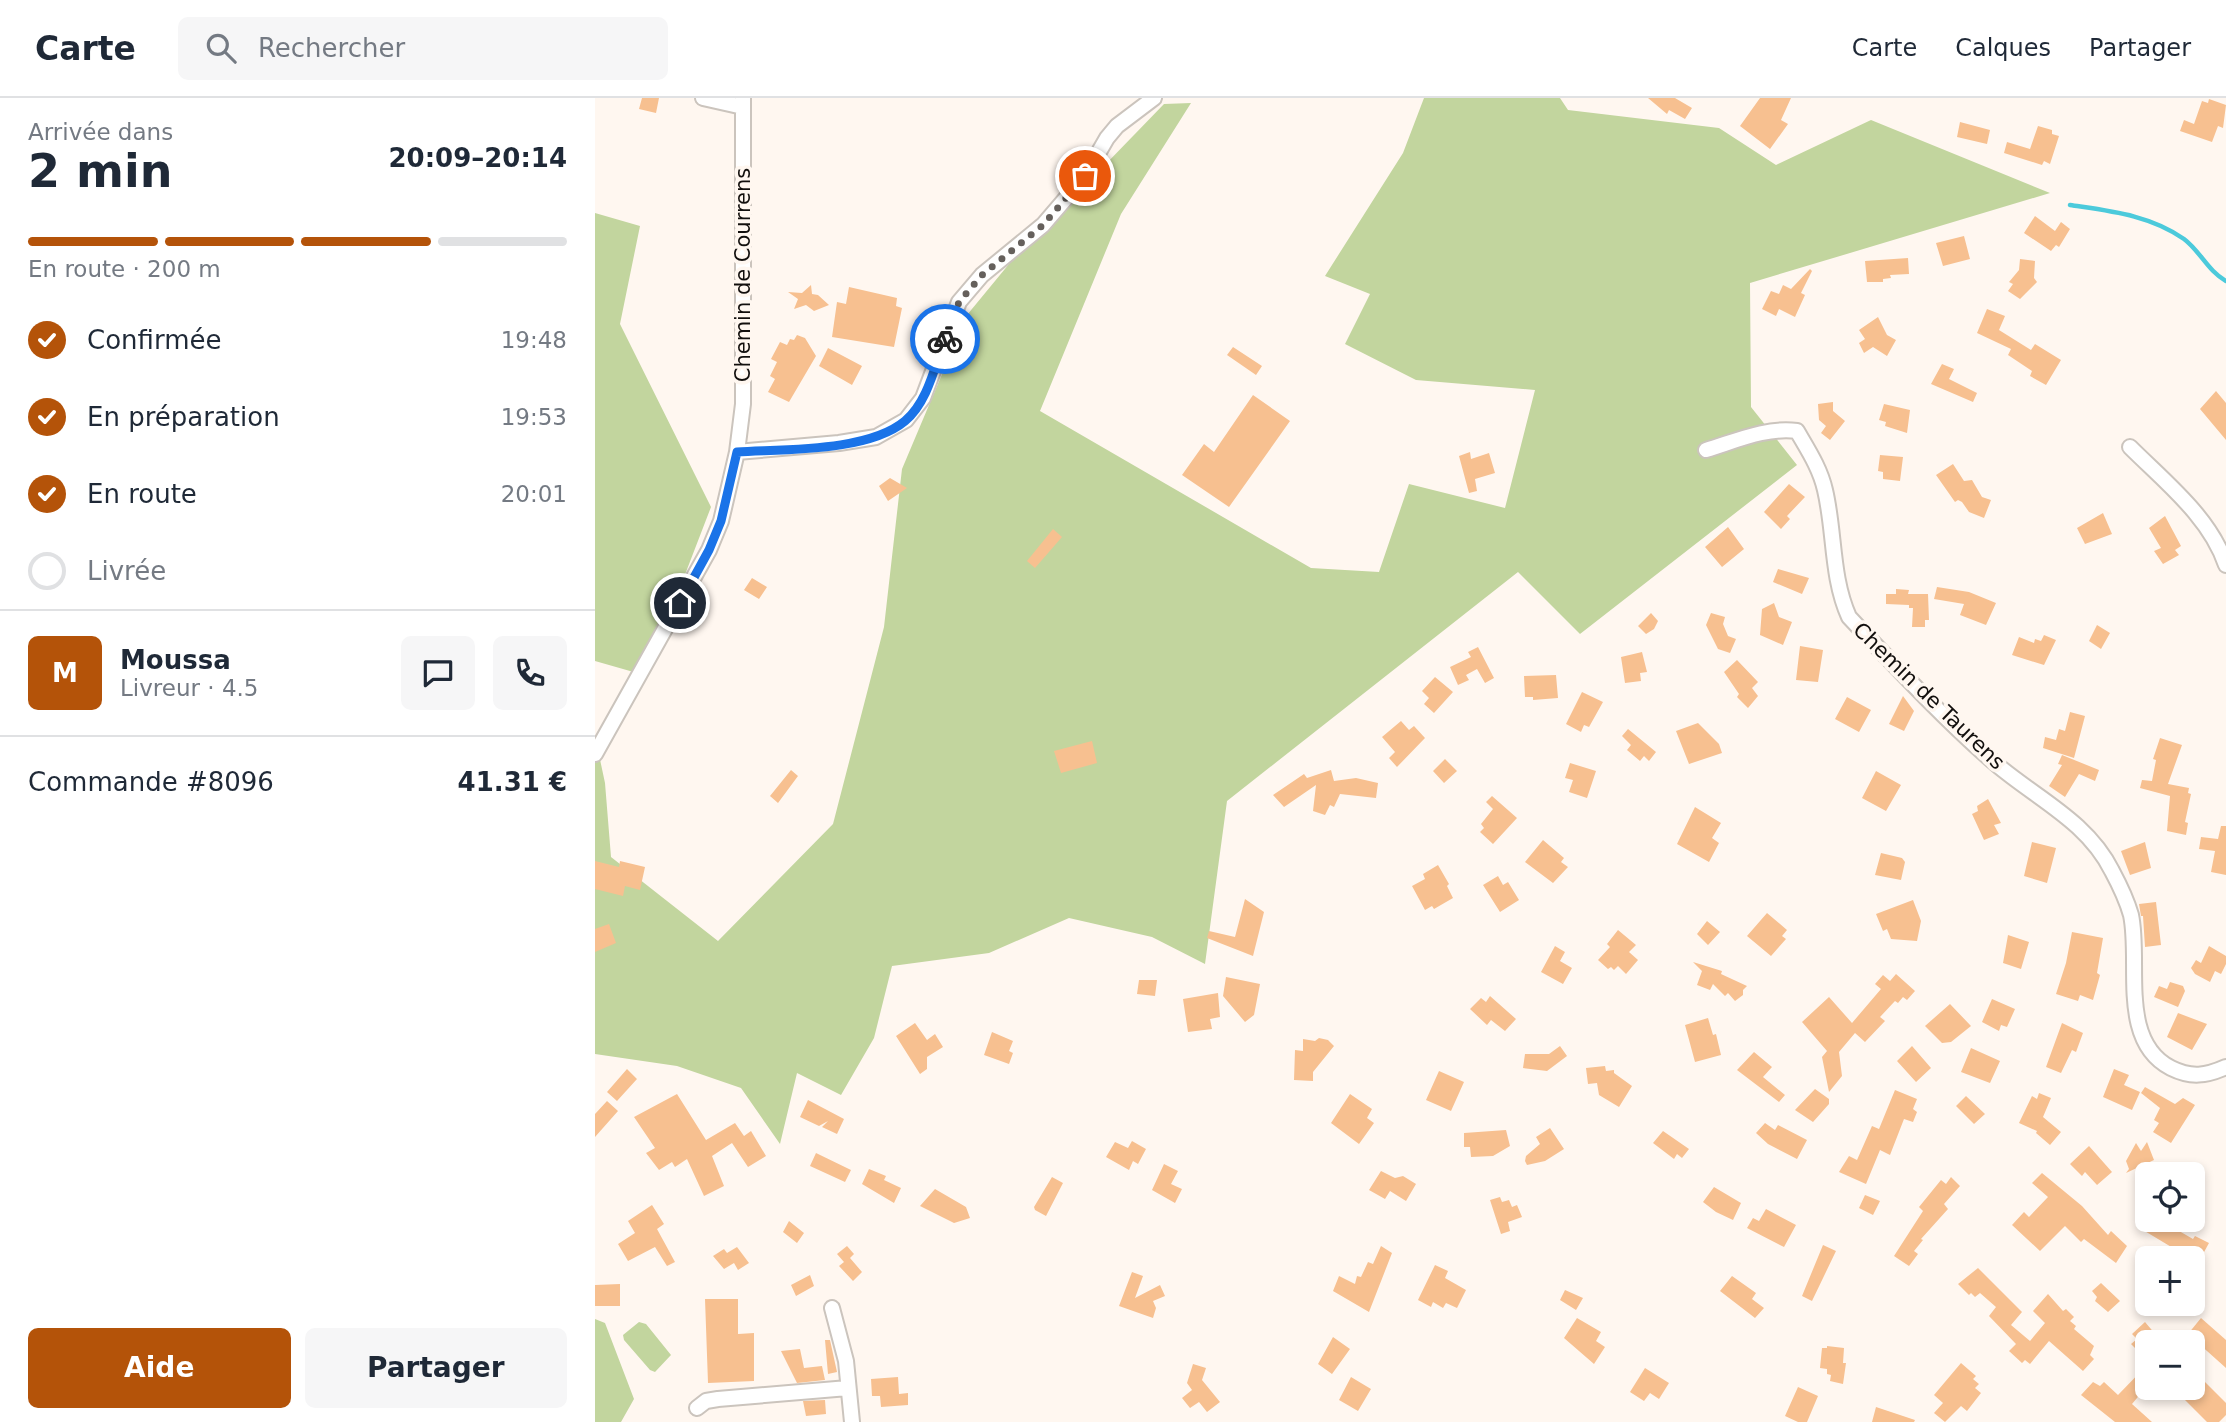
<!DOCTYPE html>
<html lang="fr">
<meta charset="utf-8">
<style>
body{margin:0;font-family:"DejaVu Sans",sans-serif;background:#f6f6f7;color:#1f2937;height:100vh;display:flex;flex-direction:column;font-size:26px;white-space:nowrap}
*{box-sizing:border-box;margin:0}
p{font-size:23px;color:#747a83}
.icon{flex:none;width:38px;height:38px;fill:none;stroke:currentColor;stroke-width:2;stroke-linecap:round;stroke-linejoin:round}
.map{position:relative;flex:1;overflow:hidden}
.panel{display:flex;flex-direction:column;background:#fff;width:595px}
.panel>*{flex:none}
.tools{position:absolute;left:1540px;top:1064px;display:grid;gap:14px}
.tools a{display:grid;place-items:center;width:70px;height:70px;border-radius:10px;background:#fff;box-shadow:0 4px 10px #0003;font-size:35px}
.pin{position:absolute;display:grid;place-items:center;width:60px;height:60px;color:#fff;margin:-30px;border:4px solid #fff;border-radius:50%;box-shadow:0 2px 7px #0007}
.courier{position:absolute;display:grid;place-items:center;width:70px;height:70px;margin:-35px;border:5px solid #1a73e8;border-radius:50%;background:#fff;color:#222;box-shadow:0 2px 9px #0007}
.overview em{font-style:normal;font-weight:700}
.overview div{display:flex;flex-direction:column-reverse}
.overview{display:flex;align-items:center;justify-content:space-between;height:119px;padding:0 28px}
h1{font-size:46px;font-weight:700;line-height:52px}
.bar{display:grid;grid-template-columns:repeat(4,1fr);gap:10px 7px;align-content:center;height:84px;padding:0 28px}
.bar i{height:9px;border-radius:5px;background:#e0e1e3}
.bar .selected{background:#b45309}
.bar p{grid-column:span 4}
.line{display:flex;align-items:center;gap:18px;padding:0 28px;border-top:2px solid #e0e1e3}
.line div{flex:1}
.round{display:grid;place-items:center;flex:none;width:74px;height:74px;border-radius:10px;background:#f6f6f7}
ol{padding:0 28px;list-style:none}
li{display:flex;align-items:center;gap:21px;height:77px}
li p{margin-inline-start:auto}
li .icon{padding:7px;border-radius:50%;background:#b45309;color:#fff;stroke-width:4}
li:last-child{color:#747a83}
li i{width:38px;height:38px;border:4px solid #e0e1e3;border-radius:50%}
.cta{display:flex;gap:14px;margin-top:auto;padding:14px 28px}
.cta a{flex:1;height:80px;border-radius:10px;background:#b45309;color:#fff;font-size:28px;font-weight:700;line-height:80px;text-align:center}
.cta a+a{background:#f6f6f7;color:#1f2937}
header{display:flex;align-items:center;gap:42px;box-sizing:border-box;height:98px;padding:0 35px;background:#fff;border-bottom:2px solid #e0e1e3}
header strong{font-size:33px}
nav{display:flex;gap:38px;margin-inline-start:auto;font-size:24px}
.search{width:490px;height:63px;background:#f6f6f7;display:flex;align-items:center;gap:18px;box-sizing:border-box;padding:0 24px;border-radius:10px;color:#747a83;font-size:26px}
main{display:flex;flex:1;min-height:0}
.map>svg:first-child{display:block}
</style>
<header>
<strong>Carte</strong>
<div class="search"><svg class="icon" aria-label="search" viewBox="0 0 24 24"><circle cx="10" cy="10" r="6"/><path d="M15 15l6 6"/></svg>Rechercher</div>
<nav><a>Carte</a><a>Calques</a><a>Partager</a></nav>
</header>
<main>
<section class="panel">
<div class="overview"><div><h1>2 min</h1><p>Arrivée dans</p></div><em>20:09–20:14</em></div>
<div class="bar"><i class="selected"></i><i class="selected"></i><i class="selected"></i><i></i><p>En route · 200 m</p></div>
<ol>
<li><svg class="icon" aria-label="check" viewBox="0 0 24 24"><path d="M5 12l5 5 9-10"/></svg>Confirmée<p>19:48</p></li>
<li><svg class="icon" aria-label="check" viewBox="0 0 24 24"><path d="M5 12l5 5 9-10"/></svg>En préparation<p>19:53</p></li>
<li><svg class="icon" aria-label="check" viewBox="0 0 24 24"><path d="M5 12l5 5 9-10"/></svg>En route<p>20:01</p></li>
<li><i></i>Livrée</li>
</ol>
<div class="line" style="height:126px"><b class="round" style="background:#b45309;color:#fff">M</b><div><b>Moussa</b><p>Livreur · 4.5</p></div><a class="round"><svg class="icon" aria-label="chat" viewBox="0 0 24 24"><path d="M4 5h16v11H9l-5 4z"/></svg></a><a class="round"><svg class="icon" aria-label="phone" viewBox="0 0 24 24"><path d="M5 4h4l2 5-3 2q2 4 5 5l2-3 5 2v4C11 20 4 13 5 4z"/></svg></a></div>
<div class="line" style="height:91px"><div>Commande #8096</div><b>41.31 €</b></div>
<div class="cta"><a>Aide</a><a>Partager</a></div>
</section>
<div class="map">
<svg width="1631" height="1324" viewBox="0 0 1631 1324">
<rect width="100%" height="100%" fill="#fff7f0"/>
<!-- green -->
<path fill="#c2d59e" d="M829,0H965L973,12L1124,30L1181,67L1276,22L1455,95L1155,185L1156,309L1202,367L985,536L923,474L632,703L610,866L557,839L474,820L394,855L297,868L279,940L246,997L202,975L185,1046L146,990L82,968L0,956V638L10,685L16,759L123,843L238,726L289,529L307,371L372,217L414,166L569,6L596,5L526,116L445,313L716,470L784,474L814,386L910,410L940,292L821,282L750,246L775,196L730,178L808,55Z
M0,115L45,128L25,226L116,409L81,500L42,575L0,563Z
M0,1221L10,1225L39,1301L26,1324H0Z
M44,1224L51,1226L76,1257L60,1274L55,1272L29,1242L28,1237Z"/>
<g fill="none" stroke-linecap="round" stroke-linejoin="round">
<!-- stream -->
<path stroke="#4ccadb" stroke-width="4.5" d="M1475,107C1515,113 1555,117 1589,141C1605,153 1613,173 1631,183"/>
</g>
<!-- building -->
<path fill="#f7c090" d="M47,0H64L61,15L44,11Z
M1053,0H1080L1097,10L1090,21L1074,12L1072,16Z
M1165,0H1196L1186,22L1193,26L1175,51L1145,28Z
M1614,1L1631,7L1628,30L1623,28L1617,44L1585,33L1589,22L1599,26L1607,3L1613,5Z
M1365,24L1395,32L1392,46L1362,39Z
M1443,28L1457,32V36L1464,38L1455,66L1449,63L1447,67L1409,55L1412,44L1435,51Z
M1440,118L1460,133L1466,124L1475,131L1464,149L1461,147L1456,153L1429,135Z
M1369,138L1375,161L1348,168L1341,145Z
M1313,160L1314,176L1295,177L1296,180L1288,181V184H1272L1270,163Z
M1425,161L1440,163L1439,180L1442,184L1425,201L1413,193L1418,186L1414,184L1424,172Z
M1215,171L1217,173L1206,195L1210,197L1200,219L1184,211L1181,218L1167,211L1176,193L1184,196L1188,187L1196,191Z
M216,187L217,196L223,197L234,207L219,213L211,207L199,211L203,201L193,194L207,195Z
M254,189L302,200L301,208L307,210L299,249L237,239L242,204L251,206Z
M1392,211L1410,218L1404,232L1436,252L1440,246L1466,262L1451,287L1435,278L1437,273L1413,257L1416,251L1382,235Z
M1283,219L1292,237L1301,242L1292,258L1278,249L1269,255L1264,245L1270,241L1264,232Z
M202,237L210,240L221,258L194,304L173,294L180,281L175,278L182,264L176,261L185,244L192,247L195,241L199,242Z
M638,249L667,268L661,277L632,257Z
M233,250L267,268L257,287L224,268Z
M1347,266L1359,271L1354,281L1382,295L1378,304L1336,286Z
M1621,293L1631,305V342L1605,311Z
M658,297L695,323L634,409L587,377L609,346L619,354Z
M1238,304V313L1250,323L1235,342L1226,335L1231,328L1224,322L1223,306Z
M1289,306L1315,312L1312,335L1290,328L1291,324L1284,322Z
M875,354L876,361L894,355L900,375L880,381L882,393L874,395L864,358Z
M1285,357L1308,359L1305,383L1288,381V374L1283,373Z
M1358,366L1369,383L1377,382L1387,399L1396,402L1389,420L1374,414L1367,404L1363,402L1360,404L1341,377Z
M295,380L312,390L293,403L284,388Z
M1194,386L1210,399L1192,418L1195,421L1186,431L1169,414Z
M1508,415L1517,436L1490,446L1482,430Z
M1570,418L1586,448L1580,452L1584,457L1568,466L1559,453L1566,450L1554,430Z
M1133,429L1149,451L1127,469L1110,449Z
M458,431L467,439L440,470L432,463Z
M1183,471L1214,480L1207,496L1178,484Z
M157,480L172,489L164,501L149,492Z
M1342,489L1374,494L1401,505L1391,527L1365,517L1369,506L1339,501Z
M1301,491L1314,492L1313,496H1333L1334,522H1330V529H1317L1318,510H1314V507L1291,506V496H1301Z
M1179,505L1184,519L1197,524L1188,547L1165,537L1167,511Z
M1056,515L1063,523L1059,531L1051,536L1043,528Z
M1116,515L1130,519L1128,526L1133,538L1141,541L1135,555L1123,551L1111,527Z
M1502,527L1515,535L1506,551L1494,543Z
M1449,537L1461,542L1449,567L1417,557L1424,539L1439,545L1440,541L1446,543Z
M1205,548L1228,552L1223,584L1201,582Z
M883,549L899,580L890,585L882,571L871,577L874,582L863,587L855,569L876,559L873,554Z
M1047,554L1052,574L1045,575L1046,583L1030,585L1026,559Z
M1142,562L1163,584L1157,590L1163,598L1153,610L1142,599L1144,596L1129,574Z
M961,577L963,600L938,602V599H930L929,578Z
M840,579L858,594L839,615L829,606L834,600L827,593Z
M987,594L1008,604L994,629L989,627L986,634L971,626Z
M1308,598L1319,613L1309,633L1294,626Z
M1252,599L1276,612L1264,634L1240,621Z
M1475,614L1490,618L1479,660L1448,650L1450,639L1461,642L1464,631L1470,633Z
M806,623L814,632L819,628L830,640L802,669L794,660L800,654L787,639Z
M1103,625L1124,646L1127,655L1094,666L1081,633Z
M1033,631L1061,654L1054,663L1049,658L1045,663L1032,652L1036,647L1027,638Z
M1565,640L1587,647L1573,686L1594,690L1593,695L1596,696L1590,724L1593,725L1591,737L1572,733L1575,698L1545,690L1547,682L1557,683L1561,662L1558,661Z
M497,643L502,665L466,675L459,653Z
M1467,657L1504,672L1500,683L1484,676L1470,699L1454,688L1467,667L1463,666Z
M850,661L862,673L849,685L838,673Z
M975,665L1001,673L992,700L974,694L978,682L970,680Z
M196,672L203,678L183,705L175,698Z
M736,672L739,683L761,680L783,685L781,700L745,696L739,709L735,707L730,717L718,713L721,687L689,709L678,697L709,676L712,680Z
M1281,673L1306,687L1291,713L1267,700Z
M897,698L922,720L898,746L885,734L889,730L886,726L898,711L891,704Z
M1393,701L1406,725L1399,727L1404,736L1389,742L1377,716L1383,713L1382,708Z
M1100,709L1126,725L1117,740L1124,745L1114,764L1082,746Z
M1626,728H1631V777L1616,774L1620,753L1604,751L1606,739L1623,741Z
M948,742L969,760L966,764L973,769L958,785L930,764Z
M1437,744L1461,750L1452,785L1429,778Z
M1550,744L1556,770L1535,777L1526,753Z
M1286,755L1307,760L1310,764L1306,782L1280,777Z
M0,763L24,769L25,763L50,769L45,792L30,788L28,798L0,791Z
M843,767L854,786L852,788L858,800L839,811L837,808L830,812L817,788L830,781L828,776Z
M903,778L908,787L913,784L924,802L905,814L888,787Z
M650,801L669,814L658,858L612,840L614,833L640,839Z
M1318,802L1326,823L1322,843L1296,841L1292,831L1288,833L1281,816Z
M1561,804L1566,847L1550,849L1548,818H1546L1544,806Z
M1172,815L1192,832L1187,838L1191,841L1176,858L1152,838Z
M1112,823L1125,834L1113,847L1102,836Z
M14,826L21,845L0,854V831Z
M1023,832L1041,847L1034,854L1043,862L1031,876L1023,868L1019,872L1016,869L1013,871L1003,862L1015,849L1012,846Z
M1477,834L1508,840L1502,875L1505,877L1498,902L1485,897L1483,903L1461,896L1471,865Z
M1413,837L1434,844L1426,871L1408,865Z
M960,848L970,854L965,863L977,870L968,886L946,874Z
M1614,848L1631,858V866L1626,876L1620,873L1615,884L1600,876L1596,870L1601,862L1606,865Z
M1098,864L1127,873L1126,876L1152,888L1148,892V897L1140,903L1133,895L1130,898L1118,886L1115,892L1102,887L1107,873Z
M1301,876L1320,893L1312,902L1308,899L1303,905L1300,903L1285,919L1290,923L1270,944L1260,935L1244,954L1247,978L1234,994L1227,959L1232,953L1207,924L1234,899L1257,925L1286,891L1280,886L1288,877L1295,883Z
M631,879L665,886L659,917L650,924L628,898Z
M544,882H562L560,898L542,896Z
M1575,884L1588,888L1590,893L1583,909L1559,899L1564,888L1572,891Z
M623,895L625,919L615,921L617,931L593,934L588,901Z
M895,898L921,921L910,933L896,922L892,927L875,911L886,900L891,904Z
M1397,901L1420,911L1412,929L1406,927L1404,933L1387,924Z
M1355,906L1376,928L1356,944L1347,945L1330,928Z
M1583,915L1612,926L1597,952L1572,939Z
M1113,920L1118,937L1121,936L1126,957L1100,964L1090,927Z
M320,925L332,942L340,936L348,949L332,959V971L325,976L301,938Z
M1467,925L1488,935L1481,954L1477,952L1466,975L1451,969Z
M397,934L418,943L414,953L418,955L414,966L389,957Z
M724,940L733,942L739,948L718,974V983L699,982L700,952L708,953V941L720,943Z
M965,948L972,958L952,973L928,970L930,956H954Z
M1317,948L1336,970L1321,984L1302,963Z
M1376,950L1405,963L1395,985L1366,974Z
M1159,954L1177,969L1168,979L1190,997L1184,1004L1142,972Z
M1010,968L1011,973L1019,972V975L1037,988L1024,1009L1004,997L1002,985L993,986L991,970Z
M32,971L42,981L22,1003L12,994Z
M1519,971L1534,977L1529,987L1545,994L1537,1012L1508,999Z
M844,973L869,984L856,1013L831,1002Z
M1550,989L1580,1006L1588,1000L1600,1007L1576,1045L1558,1034L1564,1025L1559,1022L1565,1010L1546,995Z
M1220,991L1234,1001V1006L1218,1024L1200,1012Z
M1300,992L1322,1001L1318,1011L1322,1014L1318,1024L1309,1021L1295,1057L1285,1052L1271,1086L1244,1074L1254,1058L1262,1062L1277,1028L1284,1031Z
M1444,995L1456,1000L1448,1019L1466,1034L1455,1047L1441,1035L1442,1033L1424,1025L1437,998L1442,1001Z
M82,996L111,1042L140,1025L149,1038L156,1033L171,1058L153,1069L137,1045L117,1058L129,1088L109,1098L92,1061L80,1069L77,1064L64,1072L51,1055L60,1050L39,1019Z
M755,996L777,1011L772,1020L779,1025L764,1046L736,1025Z
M1371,998L1390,1016L1379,1026L1361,1008Z
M213,1002L249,1021L242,1036L227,1029L233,1023L224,1028L205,1019Z
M12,1003L23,1013L0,1039V1016Z
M1170,1025L1180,1032L1183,1027L1212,1042L1202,1061L1173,1046L1161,1035Z
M955,1030L969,1051L950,1063L932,1067L930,1063L931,1058L945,1046L941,1039Z
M911,1032L915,1048L898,1058L876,1059L875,1049H869V1035Z
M1068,1033L1094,1051L1087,1060L1082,1056L1079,1061L1058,1045Z
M537,1043L551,1051L543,1066L538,1063L534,1072L511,1059L520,1044L533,1050Z
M1552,1044L1559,1062L1531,1075L1534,1071L1531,1063L1541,1045L1546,1053Z
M1494,1048L1517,1074L1502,1087L1490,1074L1487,1078L1475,1066Z
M221,1055L256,1072L250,1084L215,1068Z
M569,1066L583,1073L576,1086L587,1091L580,1105L557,1092Z
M274,1071L291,1078L289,1082L306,1090L299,1105L267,1086Z
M786,1073L800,1080L808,1078L821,1086L811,1103L795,1093L790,1101L774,1092Z
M1447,1075L1487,1108L1513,1137L1516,1133L1532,1148L1521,1165L1489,1141L1486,1144L1470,1128L1445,1153L1417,1127L1429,1114L1434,1119L1453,1099L1437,1085Z
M457,1079L468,1085L451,1118L440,1112L439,1109Z
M1356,1079L1365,1088L1349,1106L1353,1111L1326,1141L1328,1142L1319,1153L1323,1156L1314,1168L1299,1158L1328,1113L1324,1109L1346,1082L1351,1086Z
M1119,1089L1146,1105L1138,1122L1121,1114L1108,1104Z
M340,1091L371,1109L375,1120L359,1125L325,1108Z
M1270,1097L1285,1103L1278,1117L1264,1110Z
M905,1099L907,1104L914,1102L917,1109L922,1107L927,1119L913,1124L915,1133L906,1136L895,1102Z
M57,1107L69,1126L62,1131L80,1164L72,1168L60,1149L33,1163L23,1146L40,1135L33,1123Z
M1171,1111L1201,1127L1189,1149L1152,1130L1158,1120L1164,1123Z
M1555,1122H1565L1598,1141L1600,1138L1614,1145L1603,1165L1548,1132Z
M194,1123L209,1135L202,1145L188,1134Z
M1228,1147L1241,1153L1217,1203L1207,1198Z
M252,1148L259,1156L255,1160L267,1174L258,1183L244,1168L249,1164L242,1156Z
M786,1148L797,1155L774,1214L738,1193L744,1178L760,1186L762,1178L766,1179L773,1164L778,1166Z
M142,1149L154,1165L143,1172L139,1165L129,1171L118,1158L129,1151L132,1155Z
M840,1167L853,1173L850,1180L871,1192L862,1210L851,1205L848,1210L838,1204L836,1209L823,1202Z
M1383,1170L1427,1214L1416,1227L1435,1243L1450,1225L1438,1213L1453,1196L1468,1213L1471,1211L1479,1219L1475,1223L1481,1228L1479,1231L1499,1248L1495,1257L1499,1261L1488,1273L1454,1243L1435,1266L1430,1262L1427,1265L1414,1253L1421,1246L1394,1218L1401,1209L1385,1195L1380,1199L1376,1195L1374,1197L1363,1186Z
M537,1174L548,1178L540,1200L565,1187L570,1198L558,1203L561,1210L558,1220L524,1208Z
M215,1177L219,1188L201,1198L196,1187Z
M1137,1178L1161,1195L1157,1201L1169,1210L1160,1220L1125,1193Z
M1506,1185L1525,1203L1513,1214L1500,1203L1502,1199L1497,1193Z
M25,1186V1208H0V1187Z
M970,1192L988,1200L981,1212L965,1202Z
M110,1201H143V1236L159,1235V1283L113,1285Z
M982,1220L1006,1234L1001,1243L1010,1249L999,1266L969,1240Z
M1606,1220L1631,1242V1270L1593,1236Z
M1550,1224L1567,1244H1552V1262L1536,1246L1542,1241L1537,1236Z
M738,1239L755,1251L737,1276L723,1266Z
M230,1242H235L242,1274L233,1276Z
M1232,1248L1249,1250L1248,1265H1251L1248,1286L1235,1283L1236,1277L1232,1276V1271L1225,1270L1227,1250H1232Z
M205,1251L209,1270L227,1268L230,1282L202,1285L186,1253Z
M1366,1265L1381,1278L1378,1281L1384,1286L1380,1290L1386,1295L1372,1313L1366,1308L1350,1324L1339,1315L1348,1305L1339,1297Z
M598,1266L611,1270L607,1282L625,1304L612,1314L604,1304L595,1310L587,1300L597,1292L592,1285Z
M1552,1267V1288L1537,1306L1557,1324H1520L1486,1297L1498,1284L1505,1288L1509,1284L1523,1297Z
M1050,1270L1074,1285L1064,1301L1055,1295L1049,1303L1035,1294Z
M303,1279L304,1296L313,1295V1307L286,1309L285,1298H277L276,1281Z
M756,1279L776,1291L763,1313L744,1302Z
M1602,1281L1608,1287L1610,1284L1631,1305V1317L1624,1324H1612L1585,1297L1593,1290H1598Z
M1203,1289L1223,1298L1212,1324H1203L1190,1318Z
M230,1302L231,1316L211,1318L208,1303Z
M1281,1309L1320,1322L1319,1324H1277Z"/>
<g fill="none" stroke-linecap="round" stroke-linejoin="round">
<defs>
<path id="minor" d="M108,0L148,9
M1535,349C1570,384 1615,419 1631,467
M1111,352C1141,343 1171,329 1202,333C1213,352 1225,370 1230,392C1240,434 1236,479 1254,519C1301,569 1349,621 1401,666C1442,701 1492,723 1517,773C1524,786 1532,803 1536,817C1546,864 1523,943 1576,970C1596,980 1611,978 1631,969
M142,354L148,306V0
M0,656L114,452L126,423L142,354L244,345L281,339L311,322L328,300L364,204L387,177L448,127L490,78L512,40L522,28L559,0
M237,1210L251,1263L257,1324
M102,1310L111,1303L123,1301L253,1290"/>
</defs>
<!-- minor casing -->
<use href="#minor" stroke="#cbc4bd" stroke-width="18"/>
<!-- minor -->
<use href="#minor" stroke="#fff" stroke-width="14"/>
</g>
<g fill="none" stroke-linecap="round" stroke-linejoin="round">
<!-- done -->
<path stroke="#65605c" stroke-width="7" stroke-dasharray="0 12.6" d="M350,241L364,204L387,177L448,127L490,78"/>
<!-- route -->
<path stroke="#1a73e8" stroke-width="9" d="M85,505L114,452L126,423L142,354C189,351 273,354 310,323C333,304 340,267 350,241"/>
</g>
<g text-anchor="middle" stroke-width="7" stroke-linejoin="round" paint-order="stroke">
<!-- street labels -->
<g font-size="21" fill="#120f0d" stroke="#fff7f0">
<text transform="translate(148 177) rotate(-90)" y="7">Chemin de Courrens</text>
<text transform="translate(1334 598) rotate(44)" y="7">Chemin de Taurens</text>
</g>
</g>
</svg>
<div class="tools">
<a><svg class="icon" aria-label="locate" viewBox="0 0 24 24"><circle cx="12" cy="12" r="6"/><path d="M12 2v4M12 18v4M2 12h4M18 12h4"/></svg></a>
<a>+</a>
<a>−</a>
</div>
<div class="pin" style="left:490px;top:78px;background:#ea580c"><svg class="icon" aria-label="bag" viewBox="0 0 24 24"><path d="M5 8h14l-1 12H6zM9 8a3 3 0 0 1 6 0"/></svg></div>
<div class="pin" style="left:85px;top:505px;background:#1f2937"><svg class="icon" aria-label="home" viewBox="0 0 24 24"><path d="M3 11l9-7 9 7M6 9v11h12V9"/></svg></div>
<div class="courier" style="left:350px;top:241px"><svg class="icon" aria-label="bike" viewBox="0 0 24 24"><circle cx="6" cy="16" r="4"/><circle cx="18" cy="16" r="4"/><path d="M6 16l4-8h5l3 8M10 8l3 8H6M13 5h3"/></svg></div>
</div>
</main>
